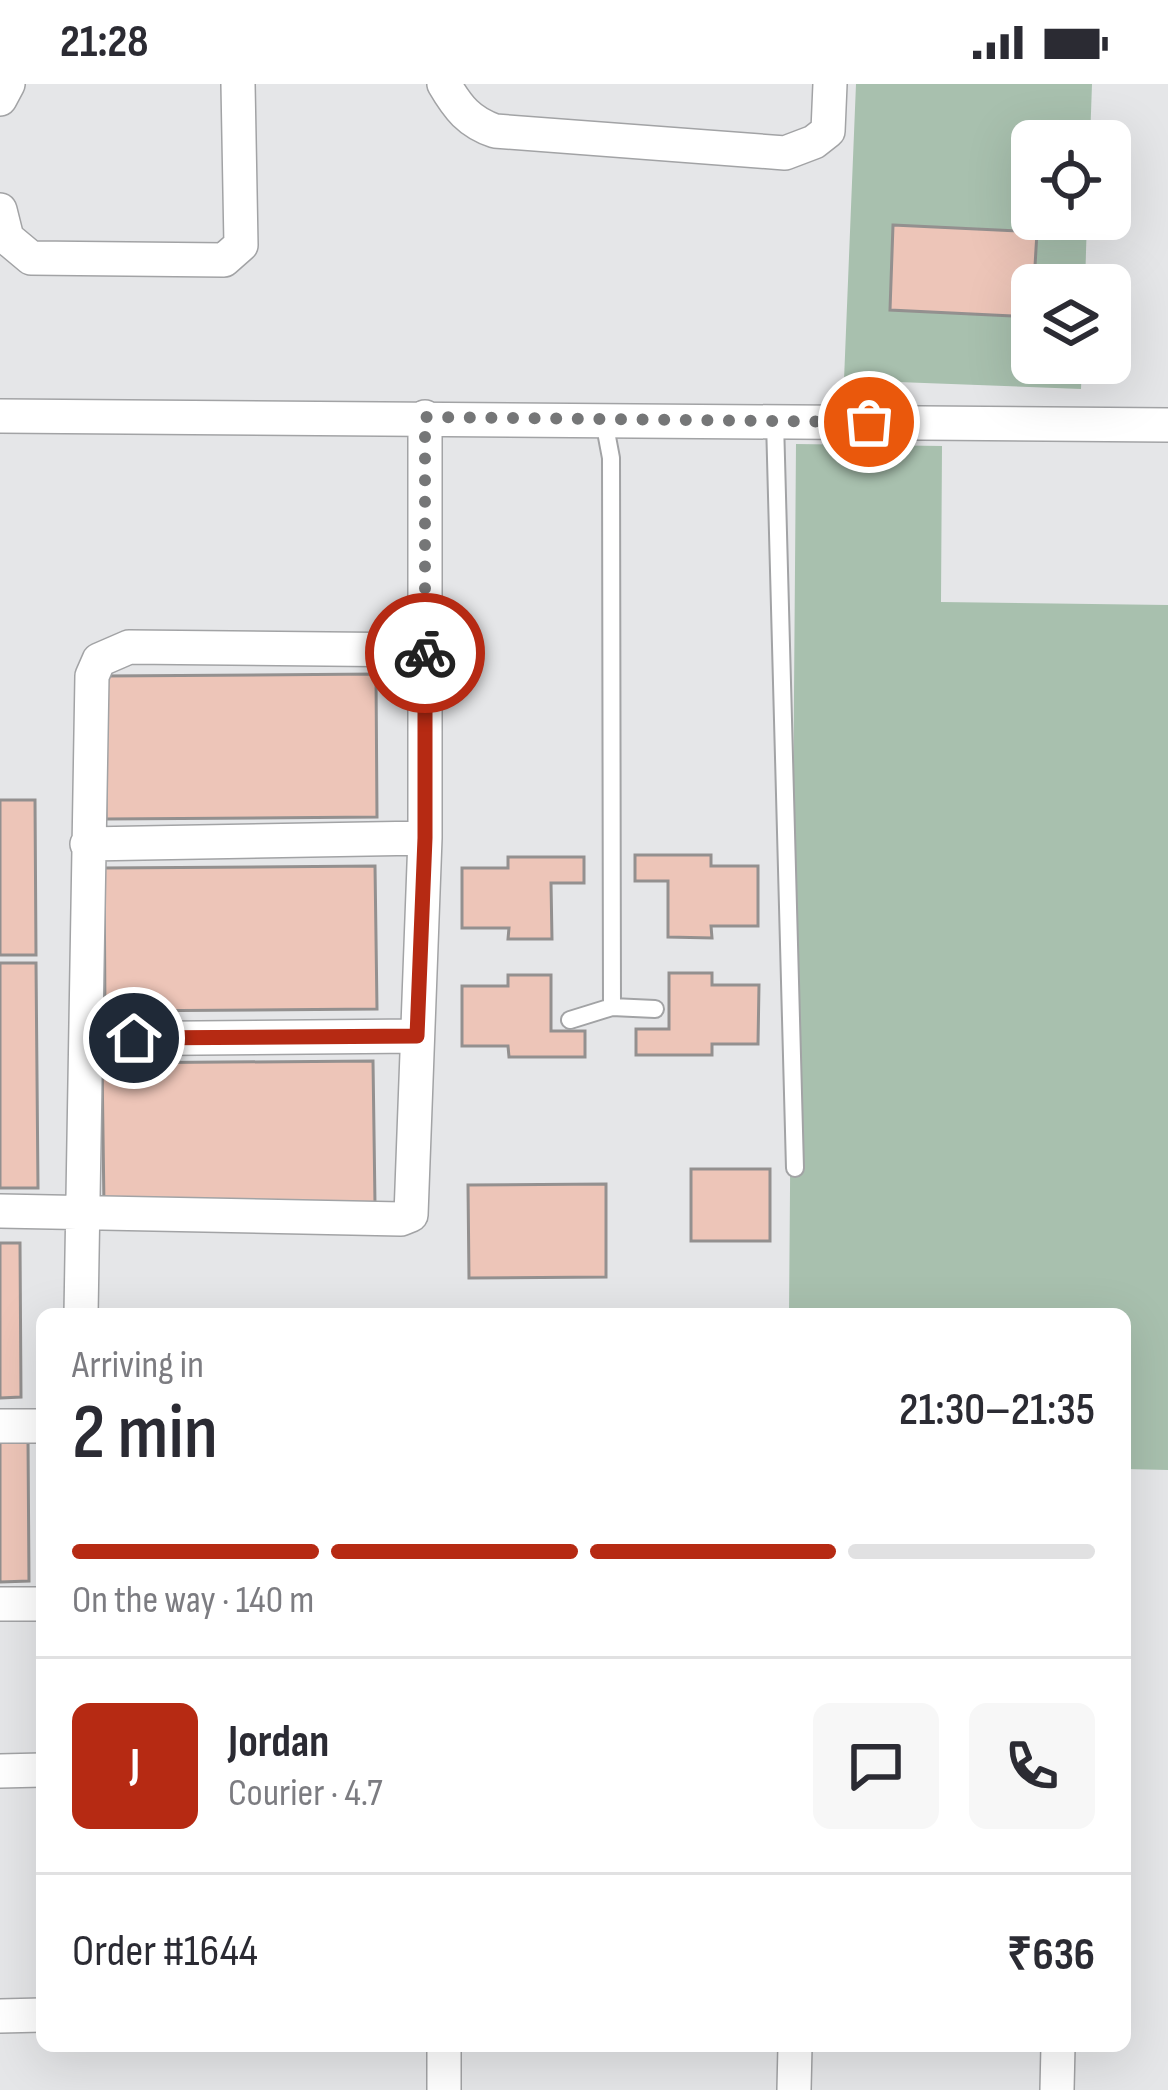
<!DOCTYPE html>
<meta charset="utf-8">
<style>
body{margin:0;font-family:"Sofia Sans Condensed",sans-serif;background:#f7f7f7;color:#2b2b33;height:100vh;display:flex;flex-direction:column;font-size:45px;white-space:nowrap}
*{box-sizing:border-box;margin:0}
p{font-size:39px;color:#7c7c81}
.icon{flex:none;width:66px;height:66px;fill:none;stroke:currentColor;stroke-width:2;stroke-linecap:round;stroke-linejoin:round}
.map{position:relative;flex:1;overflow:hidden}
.drawer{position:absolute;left:36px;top:1224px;width:1095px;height:744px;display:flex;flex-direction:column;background:#fff;border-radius:18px;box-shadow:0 12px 48px #0002}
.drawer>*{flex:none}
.fabs{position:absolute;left:1011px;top:36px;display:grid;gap:24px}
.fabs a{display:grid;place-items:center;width:120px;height:120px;border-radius:18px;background:#fff;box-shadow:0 12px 48px #0002;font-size:60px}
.pin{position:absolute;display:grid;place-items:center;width:102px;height:102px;color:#fff;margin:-51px;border:6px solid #fff;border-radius:50%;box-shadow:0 3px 12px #0007}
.courier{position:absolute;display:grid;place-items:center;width:120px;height:120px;margin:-60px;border:9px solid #b62a13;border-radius:50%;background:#fff;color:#222;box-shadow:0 3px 15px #0007}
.summary em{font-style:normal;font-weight:600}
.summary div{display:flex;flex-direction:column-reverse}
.summary{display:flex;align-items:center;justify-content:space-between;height:204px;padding:0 36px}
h1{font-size:78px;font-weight:600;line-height:90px}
.bar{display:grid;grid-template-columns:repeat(4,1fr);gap:18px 12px;align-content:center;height:144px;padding:0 36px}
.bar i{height:15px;border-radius:9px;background:#e1e1e2}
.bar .current{background:#b62a13}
.bar p{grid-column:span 4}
.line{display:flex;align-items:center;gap:30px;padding:0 36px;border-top:3px solid #e1e1e2}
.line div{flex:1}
.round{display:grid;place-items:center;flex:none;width:126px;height:126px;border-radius:18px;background:#f7f7f7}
.status{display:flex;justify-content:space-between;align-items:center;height:84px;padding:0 60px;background:#fff;direction:ltr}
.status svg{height:33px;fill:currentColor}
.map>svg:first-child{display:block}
</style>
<div class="status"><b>21:28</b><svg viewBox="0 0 49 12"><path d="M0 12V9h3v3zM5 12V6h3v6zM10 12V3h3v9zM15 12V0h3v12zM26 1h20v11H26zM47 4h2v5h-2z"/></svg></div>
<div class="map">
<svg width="1168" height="2006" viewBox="0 0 1168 2006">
<rect width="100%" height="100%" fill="#e5e6e8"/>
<!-- green -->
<path fill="#a8c0ae" d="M856,0H1092L1090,57H1032V135H1087L1085,201H1032V279H1082L1081,305L844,296Z
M796,360L942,362L941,518L1168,521V1386L1125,1385V1230H789Z"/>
<!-- building -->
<path fill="#edc5b8" stroke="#93908f" stroke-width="3" d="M893,141L1037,148L1032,233L890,226Z
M376,590L377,733L106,735L105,592Z
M0,716H35L36,871H0Z
M635,771H711V782H758V842H711L712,854L668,853V797H635Z
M508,773H584V799H551L552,855H508L509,844H462V784H508Z
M375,782L377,925L105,927L104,784Z
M0,879H36L38,1104H0Z
M669,889H712V901H759L758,960H712V971H636V945H669Z
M508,891H551V947H585V973H509L508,962H462V902H508Z
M373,977L375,1120L104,1122L102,979Z
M691,1085H770V1157H691Z
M606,1100V1193L469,1194L468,1101Z
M0,1159H20L21,1313L0,1314Z
M0,1355H28L29,1497L0,1498Z"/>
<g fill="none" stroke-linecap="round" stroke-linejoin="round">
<defs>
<path id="lane" d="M775,337L795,1084
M612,923L655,925
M570,936L612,923L611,374L604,337"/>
<path id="street" d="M444,0C458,24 469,38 495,47L785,69L814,58L828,47L830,0
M0,15L8,0
M0,126L7,154L31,174L224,176L241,161L238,0
M0,332L1168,341
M87,760L425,754
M86,955L417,952
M0,1127L401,1135L411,1131L425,754V333
M81,1230L92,592L99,576L129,563L425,566
M0,1342H42
M0,1520H42
M0,1687L42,1686
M0,1932L42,1931
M444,2006V1962
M794,2006L795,1962
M1057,2006L1058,1962"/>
</defs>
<!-- lane casing -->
<use href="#lane" stroke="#a2a3a5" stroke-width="20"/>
<!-- street casing -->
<use href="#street" stroke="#a2a3a5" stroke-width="36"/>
<!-- lane -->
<use href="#lane" stroke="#fff" stroke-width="16"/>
<!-- street -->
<use href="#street" stroke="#fff" stroke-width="33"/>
</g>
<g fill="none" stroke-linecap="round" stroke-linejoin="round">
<!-- done -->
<path stroke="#757677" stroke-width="12" stroke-dasharray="0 21.6" d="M425,569V333L869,338"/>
<!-- route -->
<path stroke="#b62a13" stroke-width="15" d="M134,954L417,952L425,754V569"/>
</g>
</svg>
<div class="fabs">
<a><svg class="icon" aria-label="locate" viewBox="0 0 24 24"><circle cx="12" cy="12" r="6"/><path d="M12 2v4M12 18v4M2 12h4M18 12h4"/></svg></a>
<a><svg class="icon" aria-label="layers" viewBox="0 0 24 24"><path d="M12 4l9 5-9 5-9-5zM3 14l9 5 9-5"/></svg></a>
</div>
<div class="pin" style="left:869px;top:338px;background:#ea580c"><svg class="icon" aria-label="bag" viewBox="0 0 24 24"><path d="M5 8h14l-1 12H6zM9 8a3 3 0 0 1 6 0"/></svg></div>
<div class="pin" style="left:134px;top:954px;background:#1f2937"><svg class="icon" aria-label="home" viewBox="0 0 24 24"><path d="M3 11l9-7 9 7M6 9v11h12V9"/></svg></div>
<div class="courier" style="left:425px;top:569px"><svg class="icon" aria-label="bike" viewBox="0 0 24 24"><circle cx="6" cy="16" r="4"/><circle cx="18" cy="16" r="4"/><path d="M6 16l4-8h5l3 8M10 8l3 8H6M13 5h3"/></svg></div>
<section class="drawer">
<div class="summary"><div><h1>2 min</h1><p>Arriving in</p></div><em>21:30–21:35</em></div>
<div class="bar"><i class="current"></i><i class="current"></i><i class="current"></i><i></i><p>On the way · 140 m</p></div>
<div class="line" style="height:216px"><b class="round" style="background:#b62a13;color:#fff">J</b><div><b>Jordan</b><p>Courier · 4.7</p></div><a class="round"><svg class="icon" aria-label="chat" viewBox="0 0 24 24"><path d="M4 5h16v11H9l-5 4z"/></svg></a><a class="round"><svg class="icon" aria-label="phone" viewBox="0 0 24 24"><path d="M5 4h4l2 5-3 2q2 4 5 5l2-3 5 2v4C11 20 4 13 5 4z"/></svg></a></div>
<div class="line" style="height:156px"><div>Order #1644</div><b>₹636</b></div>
</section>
</div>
